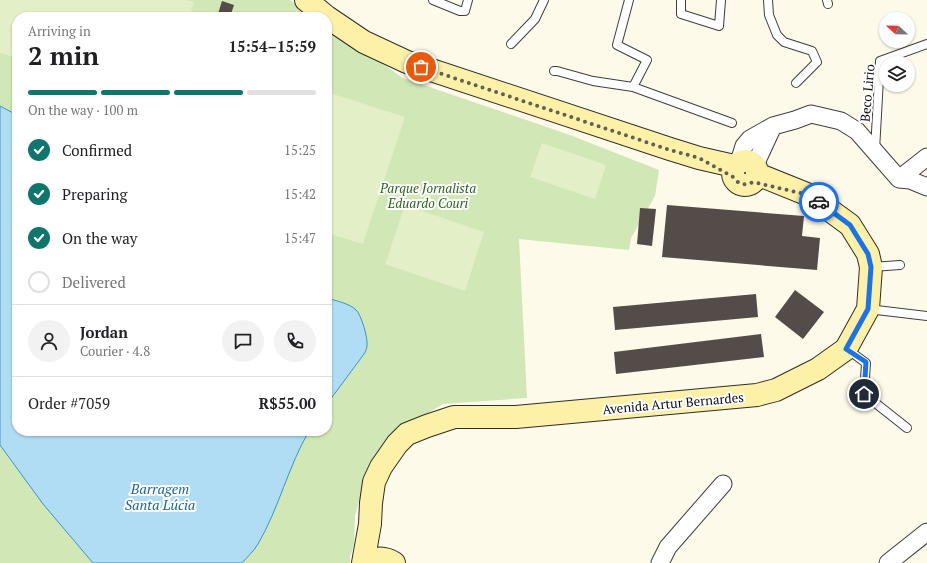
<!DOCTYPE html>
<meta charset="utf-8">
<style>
body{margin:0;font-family:"PT Serif",serif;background:#f2f2f2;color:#202124;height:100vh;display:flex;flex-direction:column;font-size:15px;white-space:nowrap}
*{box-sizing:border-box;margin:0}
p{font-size:13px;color:#757577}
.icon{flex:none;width:22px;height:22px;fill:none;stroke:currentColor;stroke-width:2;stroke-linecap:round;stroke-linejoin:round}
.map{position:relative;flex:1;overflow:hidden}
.panel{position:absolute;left:12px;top:12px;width:320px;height:424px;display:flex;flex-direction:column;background:#fff;border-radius:16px;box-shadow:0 1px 3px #0004}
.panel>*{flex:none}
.needle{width:26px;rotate:292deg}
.buttons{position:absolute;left:879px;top:12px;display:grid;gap:8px}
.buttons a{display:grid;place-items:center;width:36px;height:36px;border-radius:50%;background:#fff;box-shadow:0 1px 3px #0004;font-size:20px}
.pin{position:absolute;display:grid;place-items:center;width:34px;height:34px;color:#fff;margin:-17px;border:2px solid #fff;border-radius:50%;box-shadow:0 1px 4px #0007}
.courier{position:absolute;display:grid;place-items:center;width:40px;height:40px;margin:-20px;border:3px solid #1a73e8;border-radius:50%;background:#fff;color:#222;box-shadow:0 1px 5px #0007}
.head em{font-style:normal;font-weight:700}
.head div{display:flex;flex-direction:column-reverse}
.head{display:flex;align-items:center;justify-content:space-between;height:68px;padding:0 16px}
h1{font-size:26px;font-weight:700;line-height:30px}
.bar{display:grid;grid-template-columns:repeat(4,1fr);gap:6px 4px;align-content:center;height:48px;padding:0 16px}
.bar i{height:5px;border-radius:3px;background:#e0e0e0}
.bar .on{background:#0f766e}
.bar p{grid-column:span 4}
.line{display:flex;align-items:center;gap:10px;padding:0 16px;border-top:1px solid #e0e0e0}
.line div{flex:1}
.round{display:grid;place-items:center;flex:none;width:42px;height:42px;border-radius:21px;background:#f2f2f2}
ol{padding:0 16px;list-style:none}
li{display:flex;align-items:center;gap:12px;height:44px}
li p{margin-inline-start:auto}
li .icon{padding:4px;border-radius:50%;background:#0f766e;color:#fff;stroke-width:4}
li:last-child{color:#757577}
li i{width:22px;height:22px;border:2px solid #e0e0e0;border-radius:50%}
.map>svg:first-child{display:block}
</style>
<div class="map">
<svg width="927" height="563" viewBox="0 0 927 563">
<rect width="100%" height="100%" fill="#fefaea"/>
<!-- green -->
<path fill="#d1e7b5" d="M0,0H290L314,17H17V431H327V26L403,78L570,135L659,170L655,196L631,238L629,250L519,239L527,398L443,404L398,431L364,483L355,516L354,544L350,557V563H0Z"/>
<!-- pitch -->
<path fill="#e2efc7" d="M0,0H187L194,2L189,17H17V58L0,53Z
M327,92L405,117L363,244L327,233Z
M542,143L606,165L595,199L530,177Z
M405,205L484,232L465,291L385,264Z"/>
<!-- water -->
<path fill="#b0ddf4" stroke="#3995c9" d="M0,106L17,115V431H309C288,467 279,508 258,544C254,551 247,557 242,563H93L43,504L0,445Z
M327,298C336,301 349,303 356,310C361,314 368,338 367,345C367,348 366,351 364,354L327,404Z"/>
<!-- building -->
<path fill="#544c48" d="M222,1L234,5L230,17H217Z
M667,205L804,216L802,236L820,238L817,270L662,257Z
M640,208L656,209L652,246L637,244Z
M795,290L824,312L803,339L775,317Z
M756,294L758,317L615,330L613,307Z
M761,334L764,357L616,374L614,352Z"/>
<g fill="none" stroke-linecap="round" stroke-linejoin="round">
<defs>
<path id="lane" d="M433,0L460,11H465L468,0
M681,0V14L719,26L721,0
M768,0L769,15L777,35L784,42L812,51L817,62L796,83
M827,0L828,4
M511,44L535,19L544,0
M554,71H557L593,81L633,87L647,60L617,45L629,0
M633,87L732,123
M875,150L880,61L927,44
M872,267L900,265
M868,309L927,316
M847,349L866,363L864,394L907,428"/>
<path id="street" d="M739,162L744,146L750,139L773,126L795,120L811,114L841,121L857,131L899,179L910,180L927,187
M755,165L773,126
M899,179L927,157
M660,563L668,547L723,484
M888,563L927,532"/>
<path id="secondary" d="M306,0L327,17
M327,17L364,42L407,62L670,149L699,158L734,166
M733 173a12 12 0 1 1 24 0a12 12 0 1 1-24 0Z
M363,563L370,524L371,503L374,482L381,467L397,444L407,434L427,426L454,417H516L757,395L776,390L818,369L846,349L868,309L871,267L868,254L850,225L809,195L757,174
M366,563C375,557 385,557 394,563"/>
</defs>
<!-- lane casing -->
<use href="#lane" stroke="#3e3e3e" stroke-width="10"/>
<!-- street casing -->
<use href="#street" stroke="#3e3e3e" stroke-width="19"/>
<!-- secondary casing -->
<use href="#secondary" stroke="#2d2d2d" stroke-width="24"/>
<!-- lane -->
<use href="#lane" stroke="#fff" stroke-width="8"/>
<!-- street -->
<use href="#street" stroke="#fff" stroke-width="17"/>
<!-- secondary -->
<use href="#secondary" stroke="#fdf0a7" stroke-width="22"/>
</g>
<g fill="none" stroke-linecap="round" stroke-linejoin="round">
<!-- done -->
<path stroke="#605f59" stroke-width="4" stroke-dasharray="0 7.2" d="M421,67L670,150L699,158L733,177C739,185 745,186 753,182L809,195L819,202"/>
<!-- route -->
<path stroke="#1a73e8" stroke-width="5" d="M819,202L850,225L868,254L871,267L868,309L846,349L866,362L864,394"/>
</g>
<g text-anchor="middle" stroke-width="4" stroke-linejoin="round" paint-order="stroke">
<!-- street labels -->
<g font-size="13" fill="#0b0b0b" stroke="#fff">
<text transform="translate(867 93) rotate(-85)" y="5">Beco Lirio</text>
<text transform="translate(673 403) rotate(-5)" y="5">Avenida Artur Bernardes</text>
</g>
<!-- park labels -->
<g font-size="13" font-style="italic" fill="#2e601e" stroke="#fff">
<text x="428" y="193">Parque Jornalista<tspan x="428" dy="15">Eduardo Couri</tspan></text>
</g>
<!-- water labels -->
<g font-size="14" font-style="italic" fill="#196699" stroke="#fff">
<text x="160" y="494">Barragem<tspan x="160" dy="16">Santa Lúcia</tspan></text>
</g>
</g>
</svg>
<div class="buttons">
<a><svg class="needle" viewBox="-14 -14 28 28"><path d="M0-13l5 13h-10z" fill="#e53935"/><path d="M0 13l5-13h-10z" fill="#757577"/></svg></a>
<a><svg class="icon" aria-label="layers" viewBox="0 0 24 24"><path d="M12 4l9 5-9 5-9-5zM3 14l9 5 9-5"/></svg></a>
</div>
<div class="pin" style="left:421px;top:67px;background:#ea580c"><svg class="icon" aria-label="bag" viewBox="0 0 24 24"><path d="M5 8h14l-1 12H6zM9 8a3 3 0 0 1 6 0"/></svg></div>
<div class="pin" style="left:864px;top:394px;background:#1f2937"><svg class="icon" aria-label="home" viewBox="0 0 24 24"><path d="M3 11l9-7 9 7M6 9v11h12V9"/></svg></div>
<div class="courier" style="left:819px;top:202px"><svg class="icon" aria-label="car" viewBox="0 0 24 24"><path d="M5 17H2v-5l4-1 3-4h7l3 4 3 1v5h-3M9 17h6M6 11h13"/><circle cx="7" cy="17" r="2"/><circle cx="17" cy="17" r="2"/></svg></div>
<section class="panel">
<div class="head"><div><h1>2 min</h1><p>Arriving in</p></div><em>15:54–15:59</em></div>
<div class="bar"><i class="on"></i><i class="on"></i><i class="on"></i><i></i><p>On the way · 100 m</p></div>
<ol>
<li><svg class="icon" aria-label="check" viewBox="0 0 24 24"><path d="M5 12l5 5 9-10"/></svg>Confirmed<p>15:25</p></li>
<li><svg class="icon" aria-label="check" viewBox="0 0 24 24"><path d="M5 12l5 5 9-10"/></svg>Preparing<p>15:42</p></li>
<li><svg class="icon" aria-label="check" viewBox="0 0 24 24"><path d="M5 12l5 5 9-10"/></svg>On the way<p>15:47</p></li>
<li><i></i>Delivered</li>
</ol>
<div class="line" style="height:72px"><a class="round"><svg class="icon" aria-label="person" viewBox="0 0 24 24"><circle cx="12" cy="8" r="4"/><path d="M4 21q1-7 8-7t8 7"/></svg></a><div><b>Jordan</b><p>Courier · 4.8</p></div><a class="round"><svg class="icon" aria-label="chat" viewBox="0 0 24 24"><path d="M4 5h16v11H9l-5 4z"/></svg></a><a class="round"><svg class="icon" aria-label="phone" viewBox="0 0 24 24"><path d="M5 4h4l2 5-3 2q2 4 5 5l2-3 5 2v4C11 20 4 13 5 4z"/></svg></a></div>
<div class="line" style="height:52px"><div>Order #7059</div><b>R$55.00</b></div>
</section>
</div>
